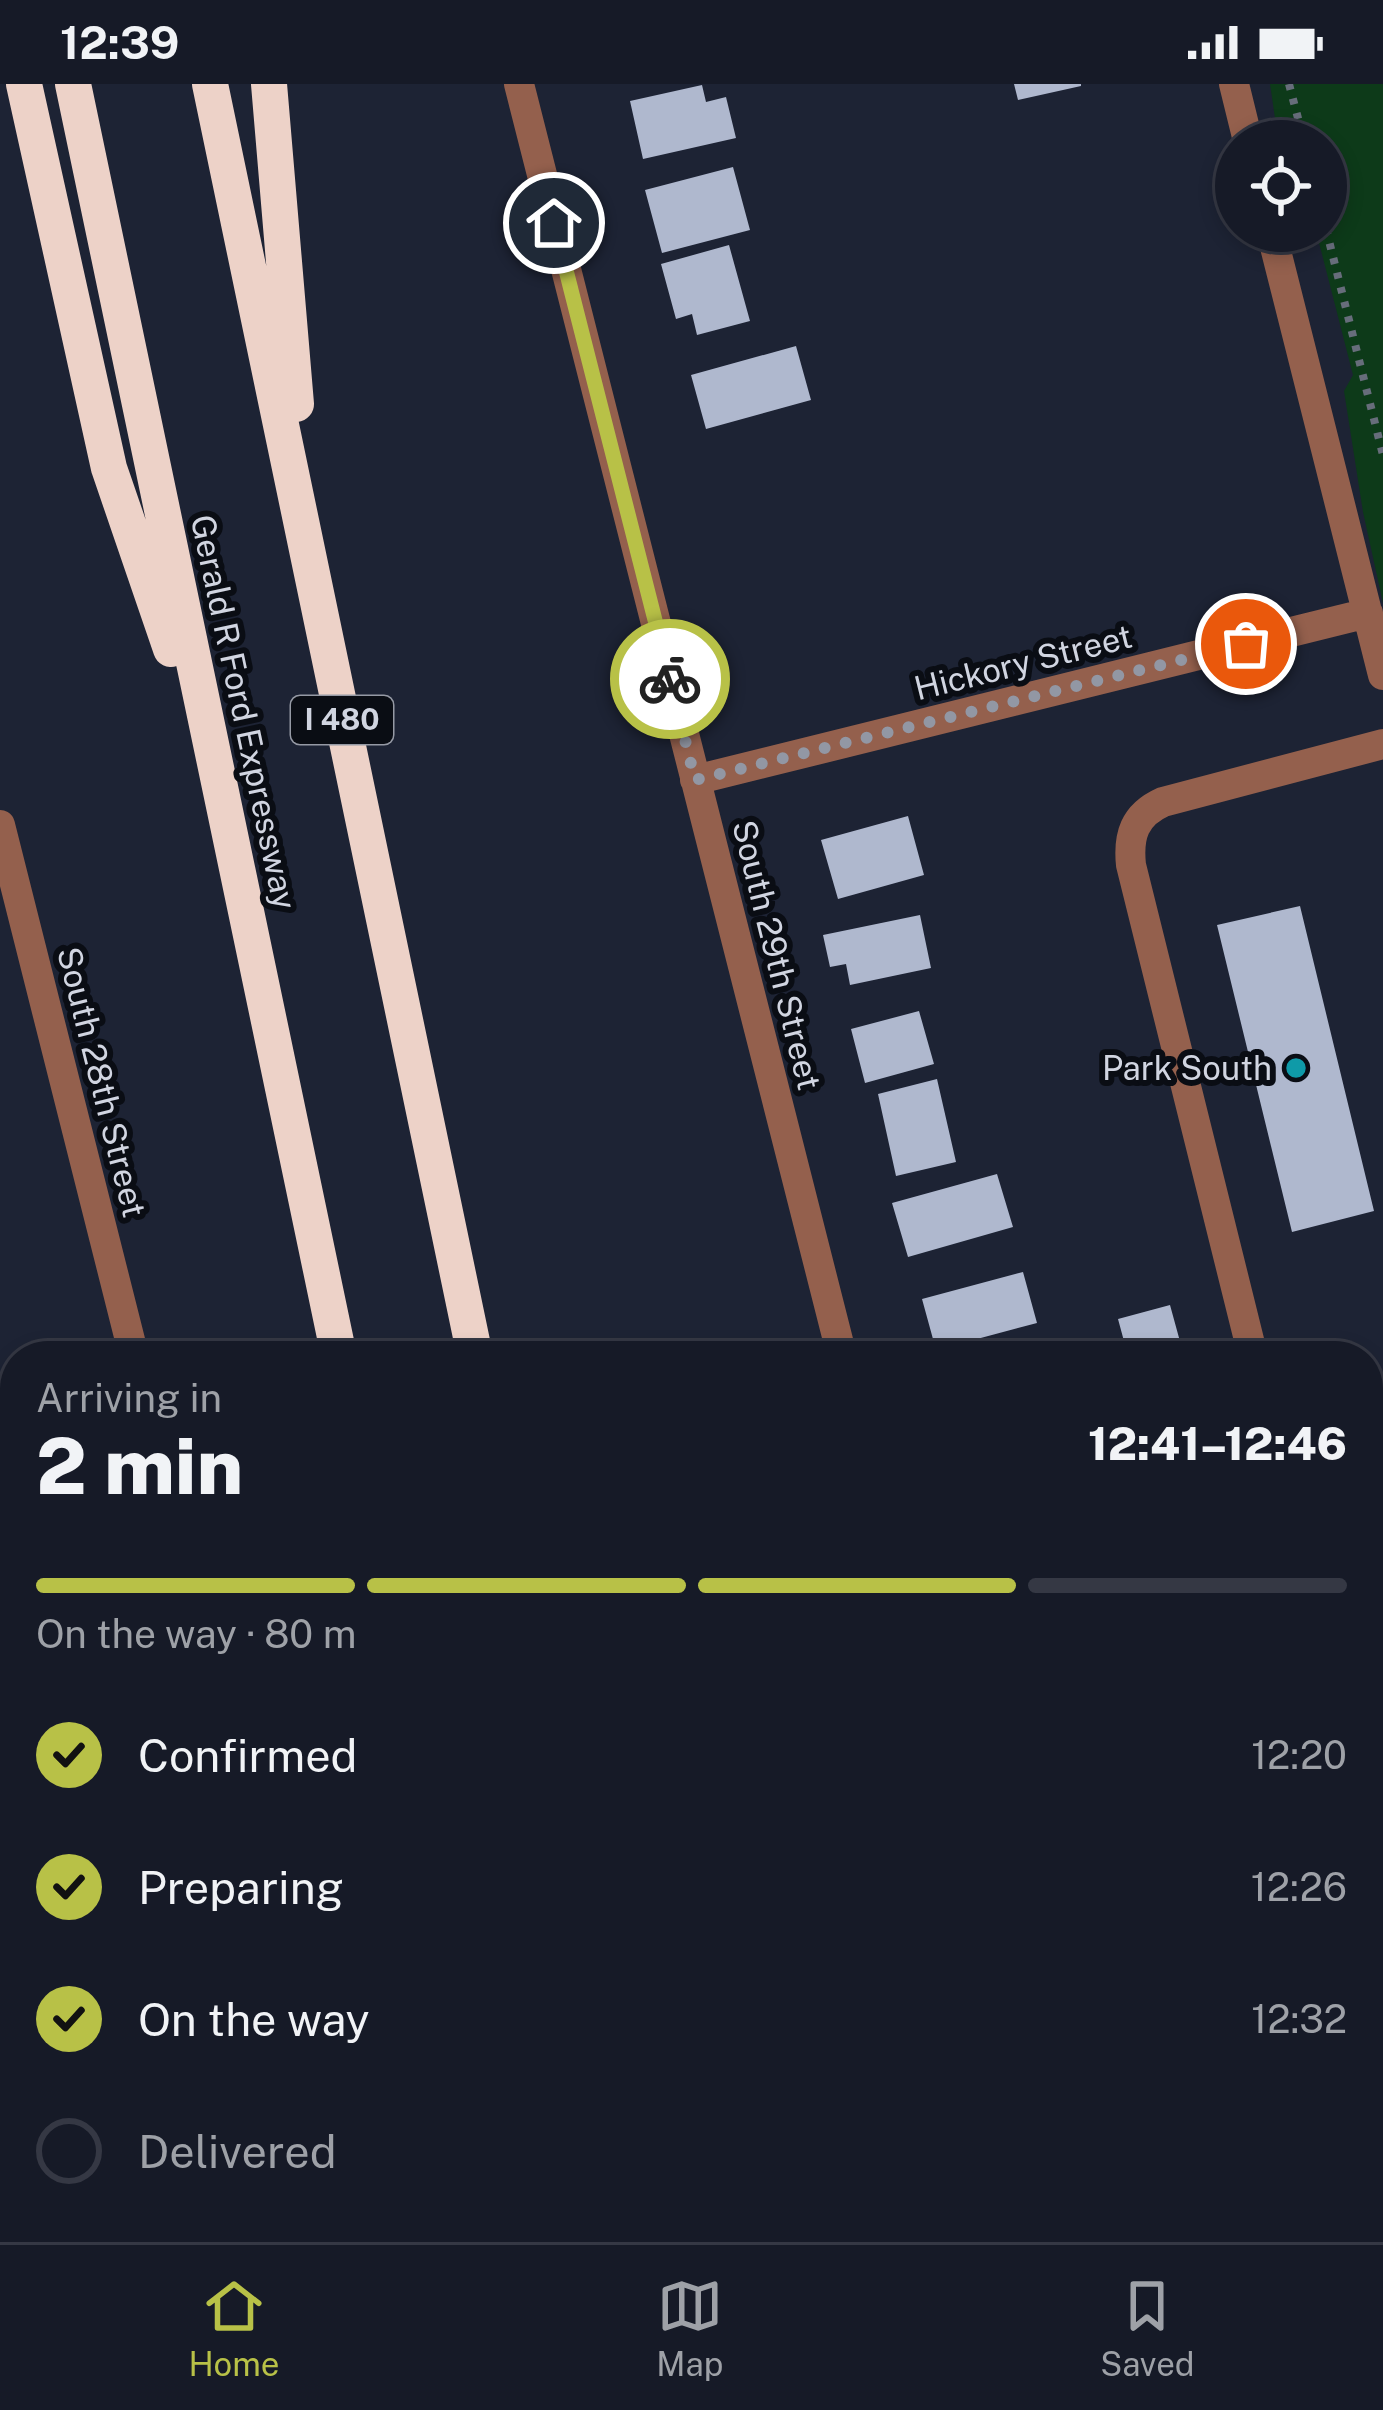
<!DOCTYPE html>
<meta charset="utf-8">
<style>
body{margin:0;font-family:"Public Sans",sans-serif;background:#1f232f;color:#f1f3f6;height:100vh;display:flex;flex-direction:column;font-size:45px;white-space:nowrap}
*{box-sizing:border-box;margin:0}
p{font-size:39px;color:#9ea1a7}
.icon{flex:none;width:66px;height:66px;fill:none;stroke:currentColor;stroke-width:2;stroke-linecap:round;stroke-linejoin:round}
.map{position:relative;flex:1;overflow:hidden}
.drawer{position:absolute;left:0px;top:1257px;width:1383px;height:903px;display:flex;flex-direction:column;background:#161a27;border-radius:48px 48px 0 0;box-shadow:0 6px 18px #0003,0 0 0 3px #353844}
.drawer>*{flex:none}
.tools{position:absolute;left:1215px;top:36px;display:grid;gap:24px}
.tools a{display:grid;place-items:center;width:132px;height:132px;border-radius:50%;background:#161a27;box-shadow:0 6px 18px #0003,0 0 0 3px #353844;font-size:60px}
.pin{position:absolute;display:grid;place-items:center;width:102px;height:102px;color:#fff;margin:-51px;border:6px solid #fff;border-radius:50%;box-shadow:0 3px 12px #0007}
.courier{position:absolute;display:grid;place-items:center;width:120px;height:120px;margin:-60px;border:9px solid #b8c147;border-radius:50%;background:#fff;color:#222;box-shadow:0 3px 15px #0007}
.head em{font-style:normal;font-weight:800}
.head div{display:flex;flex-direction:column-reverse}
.head{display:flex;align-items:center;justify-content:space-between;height:204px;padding:0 36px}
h1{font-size:78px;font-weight:800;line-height:90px}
.bar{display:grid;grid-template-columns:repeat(4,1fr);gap:18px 12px;align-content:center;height:144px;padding:0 36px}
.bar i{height:15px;border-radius:9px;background:#353844}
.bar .selected{background:#b8c147}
.bar p{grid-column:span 4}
ol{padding:0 36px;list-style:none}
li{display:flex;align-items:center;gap:36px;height:132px}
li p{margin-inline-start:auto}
li .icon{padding:12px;border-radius:50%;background:#b8c147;color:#111;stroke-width:4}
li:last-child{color:#9ea1a7}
li i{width:66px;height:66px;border:6px solid #353844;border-radius:50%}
.status{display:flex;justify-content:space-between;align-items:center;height:84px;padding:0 60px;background:#161a27;direction:ltr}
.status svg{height:33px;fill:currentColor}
.tabs{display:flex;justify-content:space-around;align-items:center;height:168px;border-top:3px solid #353844;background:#161a27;font-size:33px;color:#9ea1a7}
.tabs a{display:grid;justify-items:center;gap:6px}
.tabs .selected{color:#b8c147}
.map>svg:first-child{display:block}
</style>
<div class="status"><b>12:39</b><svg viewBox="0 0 49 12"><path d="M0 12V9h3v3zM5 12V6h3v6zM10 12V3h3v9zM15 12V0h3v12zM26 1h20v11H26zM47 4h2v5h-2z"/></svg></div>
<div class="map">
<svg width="1383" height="2158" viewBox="0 0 1383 2158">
<rect width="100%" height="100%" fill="#1d2334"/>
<!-- green -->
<path fill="#0d3a19" d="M1270,0H1383V519L1363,428L1344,307L1353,291L1316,147H1326V57H1283L1276,41Z"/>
<!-- building -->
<path fill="#afb8ce" d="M1014,0H1081V2L1018,16Z
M702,1L706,18L726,13L736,54L643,75L630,17Z
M733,83L750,146L662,169L645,106Z
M729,161L750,237L697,251L692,230L676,235L661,180Z
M796,262L811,316L706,345L691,291Z
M908,732L924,791L838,815L821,756Z
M1300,822L1374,1127L1292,1148L1217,841Z
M920,831L931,884L850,901L846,880L830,883L823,851Z
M919,927L934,980L865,999L851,945Z
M937,995L956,1078L896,1092L878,1010Z
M997,1090L1013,1143L908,1173L892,1119Z
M1023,1188L1037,1239L936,1266L922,1215Z
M1170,1221L1184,1272H1128L1118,1235Z
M1383,1449V1497H1381L1370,1452Z"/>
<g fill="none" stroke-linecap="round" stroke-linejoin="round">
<!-- path -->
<path stroke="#676d7b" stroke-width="8" stroke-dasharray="6 9" stroke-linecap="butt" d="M1289,0L1304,57
M1326,145L1383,371
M269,2158L310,2145"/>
<!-- minor -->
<path stroke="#94604d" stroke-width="30" d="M519,0L842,1272
M1234,0L1248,57
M1271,147L1383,591
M695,696L1368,529
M0,741L134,1272
M1253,1272L1131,781C1128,752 1134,731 1163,718L1383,660
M1368,1731L1383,1791
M1368,1911L1383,1907
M1368,1983L1383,2043
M0,2121L9,2158
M355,2145L358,2158
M1063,2145L1066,2158
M1259,2145L1262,2158
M397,2158L449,2145"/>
<!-- highway -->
<path stroke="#edd2c8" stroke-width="36" d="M24,0L109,384L171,565
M73,0L339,1272
M210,0L475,1272
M269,0L296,320
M554,2145L557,2158
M691,2145L694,2158"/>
<!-- path-bridge -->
<path stroke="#676d7b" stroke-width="8" stroke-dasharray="6 9" stroke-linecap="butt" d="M543,2158L593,2145"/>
</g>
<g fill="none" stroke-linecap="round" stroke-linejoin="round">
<!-- done -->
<path stroke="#9297a4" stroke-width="12" stroke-dasharray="0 21.6" d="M670,595L695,696L1246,560"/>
<!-- route -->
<path stroke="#b8c147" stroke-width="15" d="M554,139L670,595"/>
</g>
<!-- markers -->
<circle fill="#0f9aa8" stroke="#0a0d14" stroke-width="4.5" cx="1296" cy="984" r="12"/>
<g text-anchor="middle" stroke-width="12" stroke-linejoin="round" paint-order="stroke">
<!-- shield labels -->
<rect fill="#0a0d14" stroke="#9599a4" stroke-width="3" x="291" y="612" width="102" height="48" rx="9"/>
<g font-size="30" font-weight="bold" fill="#d1d5e1">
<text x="342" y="646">I 480</text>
</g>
<!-- street labels -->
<g font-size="33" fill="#d1d5e1" stroke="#0a0d14">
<text transform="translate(1023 578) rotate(-14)" y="12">Hickory Street</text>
<text transform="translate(244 628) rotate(78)" y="12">Gerald R Ford Expressway</text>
<text transform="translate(777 871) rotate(76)" y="12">South 29th Street</text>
<text transform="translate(102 998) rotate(76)" y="12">South 28th Street</text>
</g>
<!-- poi labels -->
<g font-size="33" fill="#d1d5e1" stroke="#0a0d14" text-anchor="end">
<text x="1272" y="996">Park South</text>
</g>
</g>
</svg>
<div class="tools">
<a><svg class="icon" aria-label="locate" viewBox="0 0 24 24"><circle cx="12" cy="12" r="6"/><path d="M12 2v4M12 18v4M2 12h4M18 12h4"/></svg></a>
</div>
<div class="pin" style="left:1246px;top:560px;background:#ea580c"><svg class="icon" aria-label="bag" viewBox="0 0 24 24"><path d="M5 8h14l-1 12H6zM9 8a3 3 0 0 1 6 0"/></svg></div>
<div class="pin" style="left:554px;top:139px;background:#1f2937"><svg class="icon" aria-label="home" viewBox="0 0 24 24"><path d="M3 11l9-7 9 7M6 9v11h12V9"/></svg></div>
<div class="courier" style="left:670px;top:595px"><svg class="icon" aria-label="bike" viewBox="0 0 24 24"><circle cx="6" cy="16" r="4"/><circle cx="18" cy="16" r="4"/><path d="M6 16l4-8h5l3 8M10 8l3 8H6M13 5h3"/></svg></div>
<section class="drawer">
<div class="head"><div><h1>2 min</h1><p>Arriving in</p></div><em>12:41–12:46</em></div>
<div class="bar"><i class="selected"></i><i class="selected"></i><i class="selected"></i><i></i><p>On the way · 80 m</p></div>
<ol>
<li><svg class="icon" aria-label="check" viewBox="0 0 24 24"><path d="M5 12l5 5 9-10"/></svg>Confirmed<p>12:20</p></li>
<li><svg class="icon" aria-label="check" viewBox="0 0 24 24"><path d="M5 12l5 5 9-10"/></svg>Preparing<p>12:26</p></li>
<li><svg class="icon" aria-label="check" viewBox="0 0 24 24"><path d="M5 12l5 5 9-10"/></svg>On the way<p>12:32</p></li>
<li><i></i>Delivered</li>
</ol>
</section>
</div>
<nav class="tabs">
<a class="selected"><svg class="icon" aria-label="home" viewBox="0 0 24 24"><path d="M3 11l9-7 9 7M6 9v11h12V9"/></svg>Home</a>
<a><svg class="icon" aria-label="map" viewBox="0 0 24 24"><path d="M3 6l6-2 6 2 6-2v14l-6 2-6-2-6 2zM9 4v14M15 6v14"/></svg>Map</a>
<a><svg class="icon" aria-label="saved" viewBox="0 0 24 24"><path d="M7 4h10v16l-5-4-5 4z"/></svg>Saved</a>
</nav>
